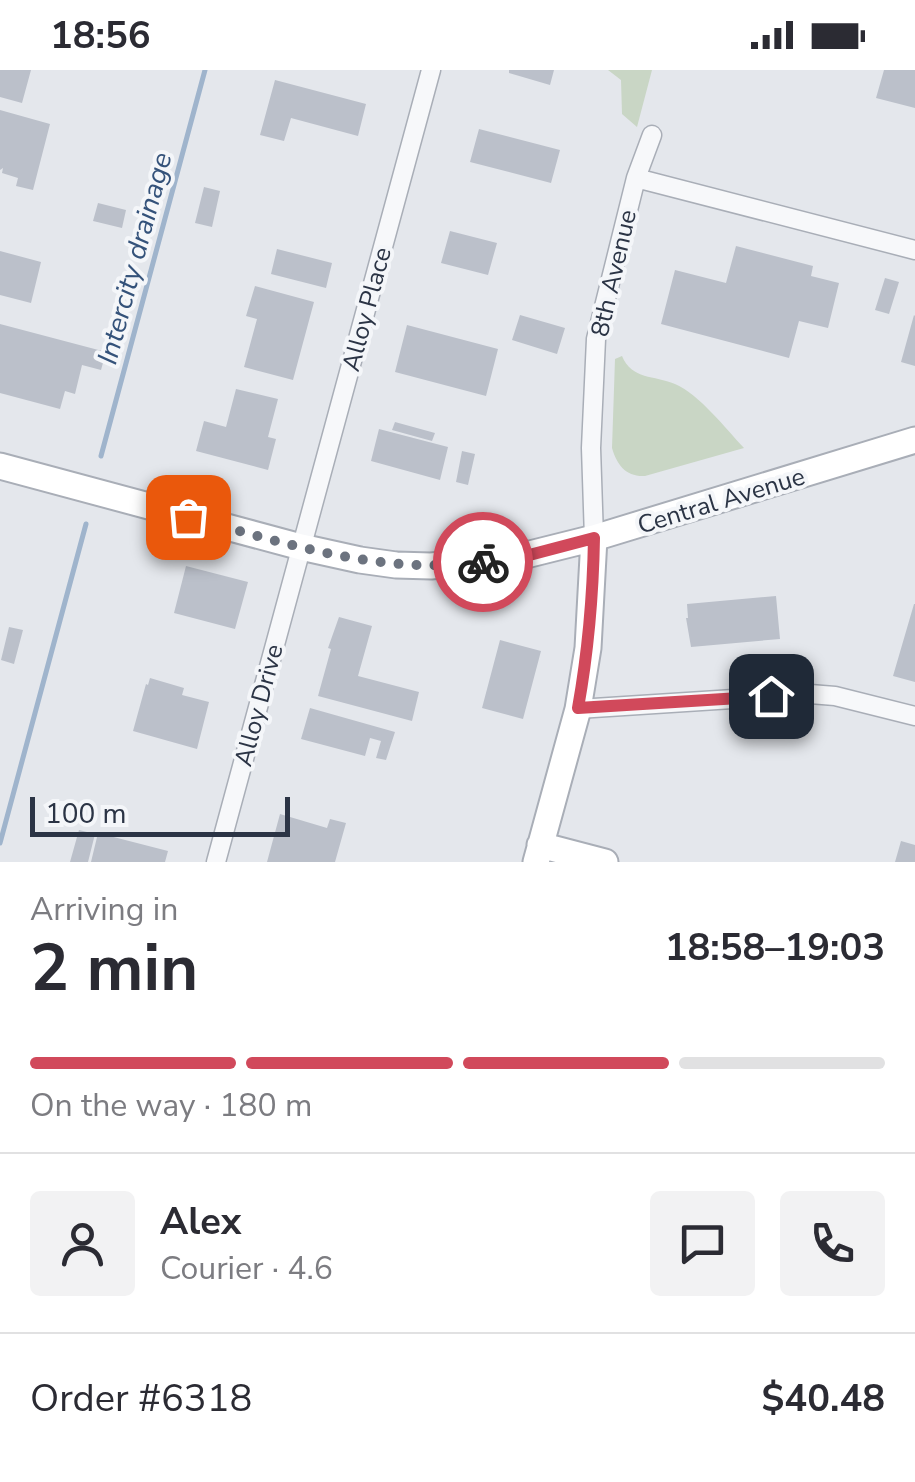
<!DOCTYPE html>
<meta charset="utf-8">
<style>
body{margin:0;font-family:"Nunito Sans",sans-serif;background:#f2f2f3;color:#2b2b33;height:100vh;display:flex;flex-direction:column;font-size:38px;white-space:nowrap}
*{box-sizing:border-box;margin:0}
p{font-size:32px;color:#7c7c81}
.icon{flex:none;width:55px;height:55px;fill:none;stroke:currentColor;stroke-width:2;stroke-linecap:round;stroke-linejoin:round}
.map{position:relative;height:792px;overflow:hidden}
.sheet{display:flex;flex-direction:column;background:#fff;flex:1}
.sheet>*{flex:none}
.scale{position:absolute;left:30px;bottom:25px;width:260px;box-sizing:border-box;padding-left:10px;border:5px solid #2b3445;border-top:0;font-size:28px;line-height:35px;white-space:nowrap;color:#2b3445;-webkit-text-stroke:8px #f4f6f9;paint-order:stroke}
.pin{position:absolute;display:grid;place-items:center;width:85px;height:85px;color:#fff;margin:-42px;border-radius:20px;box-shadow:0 5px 15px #0006}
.courier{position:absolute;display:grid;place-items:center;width:100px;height:100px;margin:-50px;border:8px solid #d1495b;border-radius:50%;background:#fff;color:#222;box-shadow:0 2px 12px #0007}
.overview em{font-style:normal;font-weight:700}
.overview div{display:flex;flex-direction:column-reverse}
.overview{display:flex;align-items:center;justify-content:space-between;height:170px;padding:0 30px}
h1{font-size:65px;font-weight:700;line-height:75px}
.bar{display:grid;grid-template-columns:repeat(4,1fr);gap:15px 10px;align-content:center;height:120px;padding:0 30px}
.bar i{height:12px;border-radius:8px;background:#e1e1e2}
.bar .selected{background:#d1495b}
.bar p{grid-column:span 4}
.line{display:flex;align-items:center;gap:25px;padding:0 30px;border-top:2px solid #e1e1e2}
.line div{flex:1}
.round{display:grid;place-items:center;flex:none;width:105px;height:105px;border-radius:10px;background:#f2f2f3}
.status{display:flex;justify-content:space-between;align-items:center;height:70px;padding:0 50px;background:#fff;direction:ltr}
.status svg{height:28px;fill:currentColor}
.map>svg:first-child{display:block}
</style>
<div class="status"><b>18:56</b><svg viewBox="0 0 49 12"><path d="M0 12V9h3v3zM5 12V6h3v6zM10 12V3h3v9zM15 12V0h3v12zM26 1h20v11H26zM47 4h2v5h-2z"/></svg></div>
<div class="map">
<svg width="915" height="792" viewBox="0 0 915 792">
<rect width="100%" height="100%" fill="#e4e7ec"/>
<!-- green -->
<path fill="#c9d6c5" d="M608,0H652L637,57L622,44L621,10Z
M622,286C632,310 654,305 675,314C700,325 725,358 744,378L645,406C626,407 617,395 612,378L615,289Z"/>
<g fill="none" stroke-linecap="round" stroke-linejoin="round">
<!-- stream -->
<path stroke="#9fb4cc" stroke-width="5" d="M101,386L205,0
M0,773L86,454"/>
</g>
<!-- building -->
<path fill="#bbc0ca" d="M0,0H31L22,33L0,27Z
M509,0H554L550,15L509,3Z
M884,0H915V38L876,28Z
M275,10L366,34L358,66L291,48L284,71L260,65Z
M0,40L50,54L33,120L16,116L18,108L2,103L3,98L0,100Z
M479,59L560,80L551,113L470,92Z
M204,117L220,121L212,157L195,153Z
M98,133L126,140L122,158L93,151Z
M450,161L497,173L488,205L441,193Z
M736,176L813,196L811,206L839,213L828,258L799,251L789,288L661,254L675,200L726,213Z
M277,179L332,193L326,218L271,204Z
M0,181L41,192L31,233L0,225Z
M885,208L899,212L889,244L875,240Z
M255,216L314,232L293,310L244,297L257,249L246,246Z
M520,245L565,258L557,284L512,270Z
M914,245L915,246V296L901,292Z
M0,254L106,282L101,300L82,295L75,324L65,321L60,339L0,323Z
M407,255L498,279L486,326L395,302Z
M236,319L278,329L268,367L276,369L268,400L196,381L204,351L226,357Z
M395,352L435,363L432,371L392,360Z
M379,359L448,377L440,410L371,391Z
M462,381L475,384L468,415L456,412Z
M186,496L248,512L235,559L174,543Z
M776,526L780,569L691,577L686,548H688L687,534Z
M914,534H915V612L893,606Z
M339,547L372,556L358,606L419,622L412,651L318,626L331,579L328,578Z
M9,557L23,560L14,594L1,590Z
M500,570L541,581L523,649L482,638Z
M150,608L184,618L182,625L209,632L197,679L133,661L146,614L148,615Z
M310,638L395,662L386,690L376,688L381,671L370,668L365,686L301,669Z
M280,744L327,758L330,749L346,753L335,792H267Z
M79,760L95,764L88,792H70Z
M98,763L168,781L165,792H91Z
M901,771L915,775V792H895Z"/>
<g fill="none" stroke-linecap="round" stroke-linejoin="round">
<defs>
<path id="street" d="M636,108L915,180
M594,468L591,378L596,269L636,108L652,65
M578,639L810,624L835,626L915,646
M216,792L431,0"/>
<path id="secondary" d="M0,396L301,477L360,490L396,495L431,496L518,487L594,468L915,370
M540,775L605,792
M536,792L578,639L588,578L594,468"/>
</defs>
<!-- street casing -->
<use href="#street" stroke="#a9aeb7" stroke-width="21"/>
<!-- secondary casing -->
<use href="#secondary" stroke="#a9aeb7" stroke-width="29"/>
<!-- street -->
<use href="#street" stroke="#f7f8fa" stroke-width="18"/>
<!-- secondary -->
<use href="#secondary" stroke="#fff" stroke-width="25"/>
</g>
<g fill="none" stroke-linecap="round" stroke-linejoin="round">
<!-- done -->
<path stroke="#6c737f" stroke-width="10" stroke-dasharray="0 18" d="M188,447C285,473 382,506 483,492"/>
<!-- route -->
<path stroke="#d1495b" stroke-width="12" d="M483,492L518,488L594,468C593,526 588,582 578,638L771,626"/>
</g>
<g text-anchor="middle" stroke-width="8" stroke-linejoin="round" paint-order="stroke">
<!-- street labels -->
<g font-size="25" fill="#2b3445" stroke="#f4f6f9">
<text transform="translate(613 203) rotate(-77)" y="9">8th Avenue</text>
<text transform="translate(366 239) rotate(-75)" y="9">Alloy Place</text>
<text transform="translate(721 430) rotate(-17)" y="9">Central Avenue</text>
<text transform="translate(258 635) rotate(-75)" y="9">Alloy Drive</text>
</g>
<!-- water labels -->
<g font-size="28" font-style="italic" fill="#34527a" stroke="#f4f6f9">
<text transform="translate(134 188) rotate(-75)" y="10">Intercity drainage</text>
</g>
</g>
</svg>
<div class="scale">100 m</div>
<div class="pin" style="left:188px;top:447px;background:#ea580c"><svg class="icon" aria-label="bag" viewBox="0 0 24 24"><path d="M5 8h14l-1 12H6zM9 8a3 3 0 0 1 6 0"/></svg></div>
<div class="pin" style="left:771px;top:626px;background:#1f2937"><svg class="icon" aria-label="home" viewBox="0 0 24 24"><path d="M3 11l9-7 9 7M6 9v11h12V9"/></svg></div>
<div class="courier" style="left:483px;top:492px"><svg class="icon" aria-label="bike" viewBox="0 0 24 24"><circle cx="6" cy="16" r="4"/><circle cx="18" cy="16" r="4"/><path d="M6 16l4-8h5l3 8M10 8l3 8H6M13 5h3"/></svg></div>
</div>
<section class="sheet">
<div class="overview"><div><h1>2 min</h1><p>Arriving in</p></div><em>18:58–19:03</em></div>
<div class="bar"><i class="selected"></i><i class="selected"></i><i class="selected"></i><i></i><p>On the way · 180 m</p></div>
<div class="line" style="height:180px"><a class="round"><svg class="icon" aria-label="person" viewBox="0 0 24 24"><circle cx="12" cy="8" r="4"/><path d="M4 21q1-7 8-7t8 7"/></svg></a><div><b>Alex</b><p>Courier · 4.6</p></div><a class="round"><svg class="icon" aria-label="chat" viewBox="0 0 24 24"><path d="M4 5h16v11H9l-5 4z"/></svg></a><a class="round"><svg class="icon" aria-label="phone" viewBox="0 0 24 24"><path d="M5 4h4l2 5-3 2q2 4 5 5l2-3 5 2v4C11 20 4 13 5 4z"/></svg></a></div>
<div class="line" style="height:130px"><div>Order #6318</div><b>$40.48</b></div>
</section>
